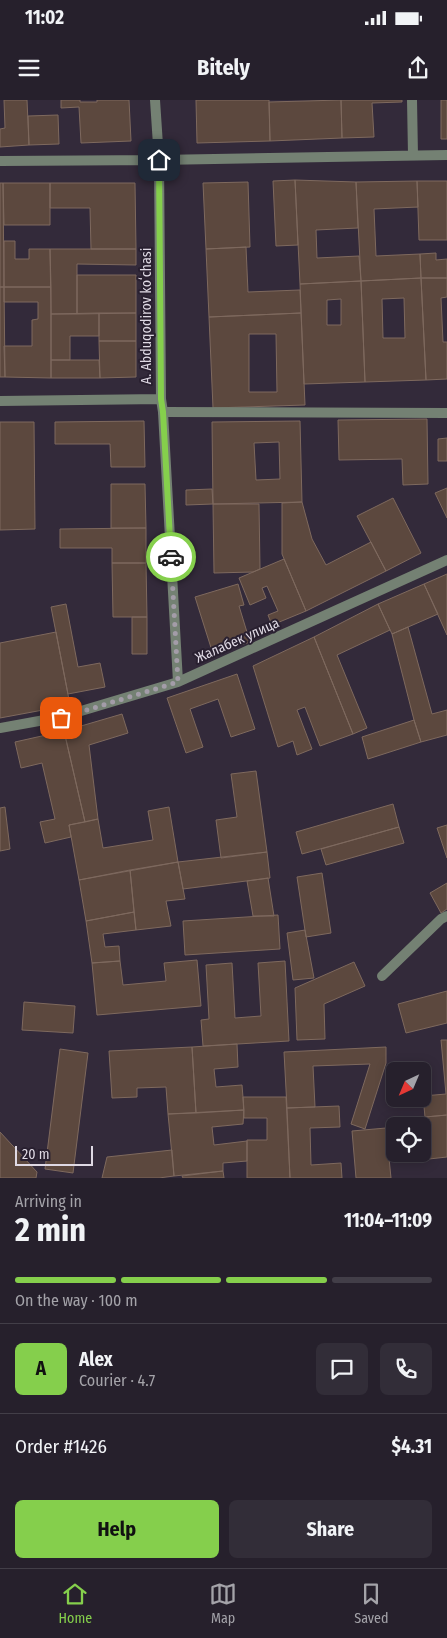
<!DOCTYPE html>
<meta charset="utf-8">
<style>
body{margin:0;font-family:"Fira Sans Condensed",sans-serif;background:#322d38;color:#f1f3f6;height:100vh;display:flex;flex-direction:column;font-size:19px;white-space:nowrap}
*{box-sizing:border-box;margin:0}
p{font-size:16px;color:#a4a3a9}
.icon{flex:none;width:28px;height:28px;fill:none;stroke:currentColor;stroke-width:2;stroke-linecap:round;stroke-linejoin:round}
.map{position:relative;height:1078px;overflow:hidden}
.side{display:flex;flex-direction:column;background:#26202c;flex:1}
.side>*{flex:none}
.needle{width:32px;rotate:224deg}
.controls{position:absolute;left:386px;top:962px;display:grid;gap:10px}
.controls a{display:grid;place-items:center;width:45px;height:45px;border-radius:8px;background:#26202c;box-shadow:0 2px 12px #0003,0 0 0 1px #423e48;font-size:25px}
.scale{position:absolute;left:15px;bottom:12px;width:78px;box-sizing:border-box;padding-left:5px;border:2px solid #dfd9e4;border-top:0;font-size:14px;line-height:18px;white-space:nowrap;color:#dfd9e4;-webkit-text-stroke:4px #292030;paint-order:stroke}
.pin{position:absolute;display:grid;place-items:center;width:42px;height:42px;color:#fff;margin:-21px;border-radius:10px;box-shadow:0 2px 8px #0006}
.courier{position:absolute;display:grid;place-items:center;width:50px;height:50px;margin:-25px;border:4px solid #85cf4c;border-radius:50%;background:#fff;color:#222;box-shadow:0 1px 6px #0007}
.summary em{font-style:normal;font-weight:700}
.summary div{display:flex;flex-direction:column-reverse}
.summary{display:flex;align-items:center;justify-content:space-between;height:85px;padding:0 15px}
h1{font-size:32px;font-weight:700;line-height:38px}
.bar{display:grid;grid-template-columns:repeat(4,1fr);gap:8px 5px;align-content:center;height:60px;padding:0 15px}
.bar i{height:6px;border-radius:4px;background:#423e48}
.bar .selected{background:#85cf4c}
.bar p{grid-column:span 4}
.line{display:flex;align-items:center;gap:12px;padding:0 15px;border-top:1px solid #423e48}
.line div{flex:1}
.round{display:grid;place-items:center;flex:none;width:52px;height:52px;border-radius:8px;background:#322d38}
.cta{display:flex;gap:10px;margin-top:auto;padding:10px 15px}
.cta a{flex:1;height:58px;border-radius:8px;background:#85cf4c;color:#111;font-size:20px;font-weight:700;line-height:58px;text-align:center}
.cta a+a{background:#322d38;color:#f1f3f6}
.status{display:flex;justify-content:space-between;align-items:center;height:35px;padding:0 25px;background:#26202c;direction:ltr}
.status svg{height:14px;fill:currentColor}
header{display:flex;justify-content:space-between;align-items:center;height:65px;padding:0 15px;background:#26202c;font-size:22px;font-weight:700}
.dock{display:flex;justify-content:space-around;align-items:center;height:70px;border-top:1px solid #423e48;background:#26202c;font-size:14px;color:#a4a3a9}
.dock a{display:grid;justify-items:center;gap:2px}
.dock .selected{color:#85cf4c}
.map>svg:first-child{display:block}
</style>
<div class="status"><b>11:02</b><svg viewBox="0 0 49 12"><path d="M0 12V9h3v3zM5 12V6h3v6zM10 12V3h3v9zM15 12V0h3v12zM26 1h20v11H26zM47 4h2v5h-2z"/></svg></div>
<header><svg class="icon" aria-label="menu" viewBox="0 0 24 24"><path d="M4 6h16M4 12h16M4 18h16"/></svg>Bitely<svg class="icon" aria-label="share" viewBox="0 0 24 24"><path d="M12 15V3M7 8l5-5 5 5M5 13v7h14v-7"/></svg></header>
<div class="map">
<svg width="447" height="1078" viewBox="0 0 447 1078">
<rect width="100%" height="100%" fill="#332a3a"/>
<!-- building -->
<path fill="#5c483e" stroke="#7e695e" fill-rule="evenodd" d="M4,0H27L29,45L0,47V29L5,28Z
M61,0H80V2H97V0H129L131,41L81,43L79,7L61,8Z
M196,0H269L270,41L197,43Z
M341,0L342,38L270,41L269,2Z
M341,0H402V2L372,3L374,37L342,38Z
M441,0H447V39H441Z
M58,15L59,44L29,45L28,16Z
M295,80L298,145L276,146L273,81Z
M295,80L356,82L358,128L316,130L317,158L359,156L361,181L300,184Z
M417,81H447V140H419Z
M417,81L418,107L374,109L376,156L420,154L421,178L361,181L356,82Z
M248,82L250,147L206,149L203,83Z
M0,83H3L4,187H0Z
M3,83H50V125H4Z
M50,83H135L136,149H91L90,108H50Z
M4,141H15V159H29V149H50L51,187H4Z
M246,147L248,192L300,190L301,213L209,217L206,149Z
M50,149H136V165L77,164V214H51Z
M436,153V160L447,159V178H421L420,154Z
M77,175H136V213L77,214Z
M421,178L426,280L365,282L361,181ZM404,198L405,238H383L382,199Z
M421,178H447V197L441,198L443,242H447V279L426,280Z
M361,181L365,282L304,284L300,184ZM341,199V225H327V200Z
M0,187H4L5,277H0Z
M4,187H51V278L5,277L4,246H32V220L38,219V202H4Z
M99,213H136V241H99Z
M99,213V236H70V260H51V214Z
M301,213L305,305L213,308L209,217ZM249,234H276L277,292H249Z
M99,241H136V277L100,278Z
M51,260H99L100,278H51Z
M427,319L428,384L403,385L402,359L339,360L338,320Z
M144,321L145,367H111L110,344H55V322Z
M300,321L302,402L213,404L212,322ZM279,342L280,379L256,380L254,343Z
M0,322H34L35,429L0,430Z
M447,338V361H438V339Z
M111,384H145L146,428H111Z
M447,388V418L435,393Z
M212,389L213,404L186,405V390Z
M393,398L421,453L386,471L357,416Z
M302,402L312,439L326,465L371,442L386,471L306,511L282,454V403Z
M213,404H259L260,469L253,472L214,473Z
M146,428V463H112V448H60V429Z
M284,459L306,511L272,525L268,515L278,511L267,486L262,488L266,498L250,505L239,478Z
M112,463H146L147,517H113Z
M447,474V535L424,484Z
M238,484L244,505L239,506L250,542L213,554L195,497Z
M424,484L438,514L392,534L378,504Z
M66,504L78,567L100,563L105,587L68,594L51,507Z
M378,504L390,530L337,555L367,628L353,634L314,537Z
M132,517H147V554H132Z
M408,527L432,614L447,610V635L421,642L414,620L392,534Z
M56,532L70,605L0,618V543Z
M314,537L353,634L320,646L305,607L297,610L312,649L297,655L293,641L278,647L253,566Z
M237,574L255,629L231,637L218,599L190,609L203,647L186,653L167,598Z
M122,614L128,633L89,645L98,719L85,722L64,631Z
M414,620L421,642L368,659L362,637Z
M64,631L85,722L69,725L71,737L45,743L40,722L55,719L42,663L21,668L15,642Z
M256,671L267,752L221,758L216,720L237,717L231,674Z
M393,704L399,727L302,754L296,732Z
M5,707L10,749L0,751V708Z
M169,707L178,762L79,780L69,725L98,719L103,748L153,740L148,711Z
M447,725V758L437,728Z
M399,727L404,743L326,765L321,749Z
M267,752L270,778L183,789L178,762Z
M178,762L185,799L166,801L171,826L136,830L130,770Z
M130,770L134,812L86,821L79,780Z
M322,773L331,833L306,837L297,777Z
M268,778L274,816H253L247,781Z
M447,783V809L441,813L430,793Z
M134,812L136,830L103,834L105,847L119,846L120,861L92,863L86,821Z
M278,815L280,849L185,855L183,821Z
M305,830L314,878L293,880L287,833Z
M197,860L201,906L97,915L92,863L120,861L123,885L166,881L164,863Z
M285,861L289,941L203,946L201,920L209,919L206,865L232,863L235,918L261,916L258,863Z
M354,862L365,886L324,904L325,939L297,940L295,888Z
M447,891V923L406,933L398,904Z
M24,902L75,906L73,933L22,930Z
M441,940H447V1015L425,1017L423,996L446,994Z
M237,944L238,967L214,969L216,987L242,985L244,1010L196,1013L192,947Z
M192,947L196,1013L168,1014L166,987L137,988V997L112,998L109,951Z
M386,947V963L365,1029L351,1024L370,964L313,966L315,1007L287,1008L284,952Z
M60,949L88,953L73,1073L45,1069Z
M243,997H286L290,1078H247V1040H267V1018H244Z
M339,1006L340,1027L310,1028L311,1065L341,1063L342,1078H290L287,1008Z
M244,1010L243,1024L212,1027L214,1045L247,1041V1061L223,1063V1071L174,1076L168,1014Z
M447,1015V1057L429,1059L425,1017Z
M386,1028L391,1078H356L352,1031Z
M0,1032L37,1072L36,1078H0Z
M172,1050L174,1076L159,1078H102L107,1057Z
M223,1071L224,1078H183L182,1076Z"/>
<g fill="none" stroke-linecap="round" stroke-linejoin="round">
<!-- lane -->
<path stroke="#748173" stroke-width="10" d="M163,312L447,313"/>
<!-- street -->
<path stroke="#748173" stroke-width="10" d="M155,0L159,60L161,299L163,312L178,582
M412,0L413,55
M0,61L159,60L447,55
M0,301L161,299
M0,628L61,617L178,582L447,460
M382,876L441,819L447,816"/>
</g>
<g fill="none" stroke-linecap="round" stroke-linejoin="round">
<!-- done -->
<path stroke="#a39ca8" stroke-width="5" stroke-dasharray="0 9" d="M61,618L178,582L171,457"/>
<!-- route -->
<path stroke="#85cf4c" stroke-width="6" d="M159,60L161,299L163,312L171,457"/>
</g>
<g text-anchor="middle" stroke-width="4" stroke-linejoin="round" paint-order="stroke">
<!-- street labels -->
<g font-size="14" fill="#dfd9e4" stroke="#292030">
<text transform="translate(146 216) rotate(-90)" y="5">A. Abduqodirov koʻchasi</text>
<text transform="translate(237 540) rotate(-24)" y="5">Жалабек улица</text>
</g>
</g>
</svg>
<div class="controls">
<a><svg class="needle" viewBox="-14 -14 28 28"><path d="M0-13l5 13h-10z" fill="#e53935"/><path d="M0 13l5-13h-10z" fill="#a4a3a9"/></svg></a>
<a><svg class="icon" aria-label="locate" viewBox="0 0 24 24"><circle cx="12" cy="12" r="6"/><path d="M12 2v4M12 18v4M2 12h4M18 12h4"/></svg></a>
</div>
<div class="scale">20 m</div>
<div class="pin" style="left:61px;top:618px;background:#ea580c"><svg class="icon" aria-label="bag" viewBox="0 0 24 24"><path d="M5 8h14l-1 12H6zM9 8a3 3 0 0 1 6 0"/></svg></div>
<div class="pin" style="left:159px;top:60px;background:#1f2937"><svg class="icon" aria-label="home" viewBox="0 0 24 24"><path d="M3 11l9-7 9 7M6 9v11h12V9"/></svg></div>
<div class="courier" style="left:171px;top:457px"><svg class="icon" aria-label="car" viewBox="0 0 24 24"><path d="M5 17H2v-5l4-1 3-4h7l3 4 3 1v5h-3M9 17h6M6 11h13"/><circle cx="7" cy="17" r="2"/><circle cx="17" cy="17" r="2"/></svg></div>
</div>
<section class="side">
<div class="summary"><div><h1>2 min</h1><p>Arriving in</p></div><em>11:04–11:09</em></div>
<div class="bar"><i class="selected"></i><i class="selected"></i><i class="selected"></i><i></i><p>On the way · 100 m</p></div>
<div class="line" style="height:90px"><b class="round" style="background:#85cf4c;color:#111">A</b><div><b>Alex</b><p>Courier · 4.7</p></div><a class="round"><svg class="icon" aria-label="chat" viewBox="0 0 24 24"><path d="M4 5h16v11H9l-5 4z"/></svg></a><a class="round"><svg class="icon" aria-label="phone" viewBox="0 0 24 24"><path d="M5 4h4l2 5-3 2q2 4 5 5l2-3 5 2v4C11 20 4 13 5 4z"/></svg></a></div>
<div class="line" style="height:65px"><div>Order #1426</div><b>$4.31</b></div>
<div class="cta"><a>Help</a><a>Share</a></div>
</section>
<nav class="dock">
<a class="selected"><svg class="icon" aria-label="home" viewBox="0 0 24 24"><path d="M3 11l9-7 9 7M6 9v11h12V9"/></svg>Home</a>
<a><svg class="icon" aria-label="map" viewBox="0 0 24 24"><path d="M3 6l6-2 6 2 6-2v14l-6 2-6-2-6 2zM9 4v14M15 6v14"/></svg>Map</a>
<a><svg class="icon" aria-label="saved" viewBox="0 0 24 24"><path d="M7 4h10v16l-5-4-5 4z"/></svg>Saved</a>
</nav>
